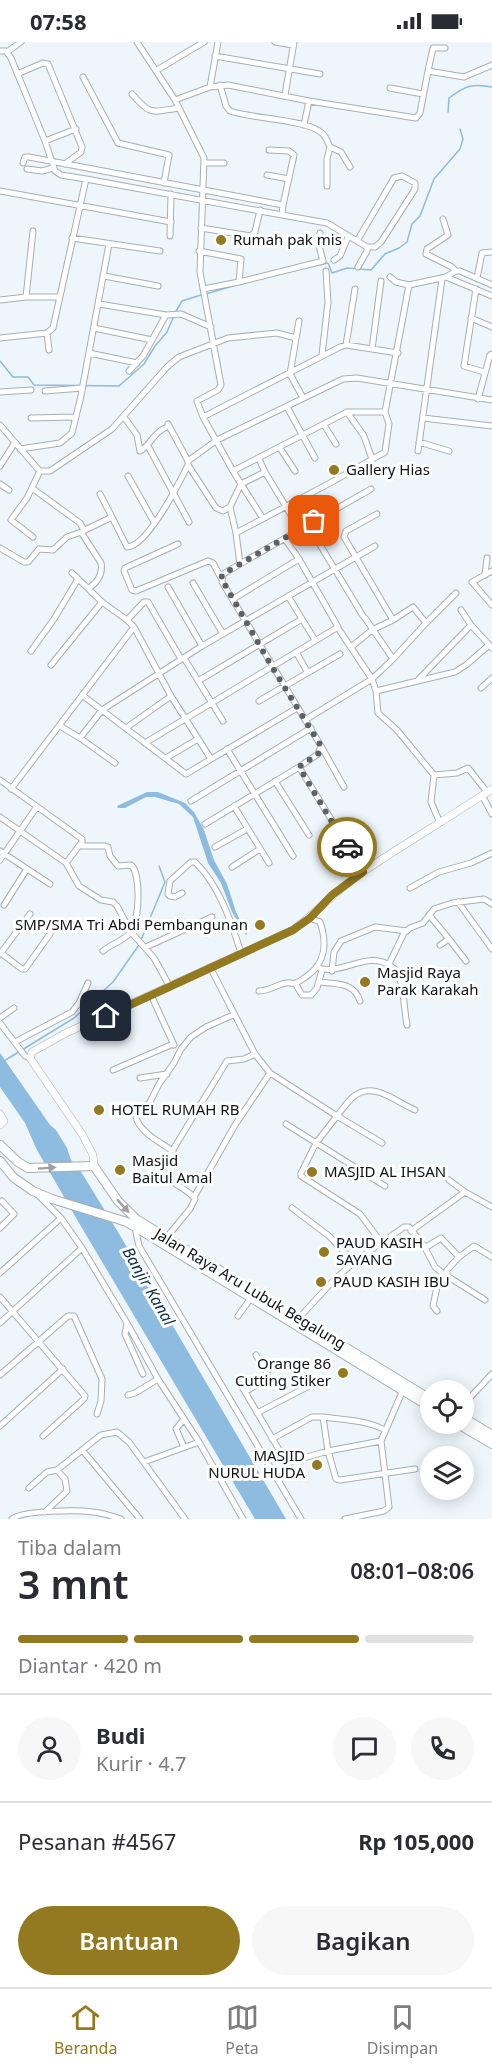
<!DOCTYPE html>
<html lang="id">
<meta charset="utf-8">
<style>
body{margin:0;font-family:"Noto Sans",sans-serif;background:#f7f7f7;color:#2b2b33;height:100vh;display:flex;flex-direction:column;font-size:22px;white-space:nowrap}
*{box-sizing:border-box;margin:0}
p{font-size:20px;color:#7c7c81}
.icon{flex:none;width:33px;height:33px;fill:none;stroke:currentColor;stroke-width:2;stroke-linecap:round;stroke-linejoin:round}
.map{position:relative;height:1477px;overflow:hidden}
.panel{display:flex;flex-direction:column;background:#fff;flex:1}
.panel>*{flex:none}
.buttons{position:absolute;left:420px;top:1338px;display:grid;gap:12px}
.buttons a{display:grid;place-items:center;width:54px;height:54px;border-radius:50%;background:#fff;box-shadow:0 3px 15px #0003;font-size:30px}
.pin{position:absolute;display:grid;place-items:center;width:51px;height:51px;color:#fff;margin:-26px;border-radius:12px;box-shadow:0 3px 9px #0006}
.courier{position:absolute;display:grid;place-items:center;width:60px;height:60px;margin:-30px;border:4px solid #93791f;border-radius:50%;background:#fff;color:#222;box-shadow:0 2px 8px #0007}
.overview em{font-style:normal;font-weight:600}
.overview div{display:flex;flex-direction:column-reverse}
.overview{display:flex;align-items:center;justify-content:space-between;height:102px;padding:0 18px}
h1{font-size:39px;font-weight:600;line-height:45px}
.bar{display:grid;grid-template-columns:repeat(4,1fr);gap:9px 6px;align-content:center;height:72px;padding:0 18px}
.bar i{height:8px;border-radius:4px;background:#e1e1e2}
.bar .selected{background:#93791f}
.bar p{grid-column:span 4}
.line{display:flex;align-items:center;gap:15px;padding:0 18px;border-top:2px solid #e1e1e2}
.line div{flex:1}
.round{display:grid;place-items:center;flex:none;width:63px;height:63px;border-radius:32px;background:#f7f7f7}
.cta{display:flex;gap:12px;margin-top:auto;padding:12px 18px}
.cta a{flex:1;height:69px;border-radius:36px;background:#93791f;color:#fff;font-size:24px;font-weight:600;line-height:69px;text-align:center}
.cta a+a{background:#f7f7f7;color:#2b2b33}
.status{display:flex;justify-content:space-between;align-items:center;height:42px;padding:0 30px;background:#fff;direction:ltr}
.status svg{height:16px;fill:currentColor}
.dock{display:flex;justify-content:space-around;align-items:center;height:84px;border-top:2px solid #e1e1e2;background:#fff;font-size:16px;color:#7c7c81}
.dock a{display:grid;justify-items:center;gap:3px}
.dock .selected{color:#93791f}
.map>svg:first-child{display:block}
</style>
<div class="status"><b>07:58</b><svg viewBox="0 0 49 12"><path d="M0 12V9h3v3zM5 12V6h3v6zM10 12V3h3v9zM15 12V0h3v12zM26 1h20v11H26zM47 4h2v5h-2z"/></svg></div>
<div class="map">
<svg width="492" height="1477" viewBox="0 0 492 1477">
<rect width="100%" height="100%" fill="#eef6fc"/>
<!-- water -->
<path fill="#8dbce0" d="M147,750H158L185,761L194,770L204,788L214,818L227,842L236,870L247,892L246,893L232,870L221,841L208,821L193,775L179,762L155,755H146L125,766H118L117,764Z
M0,1011L50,1083L56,1088L67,1106L71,1118L80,1128L118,1190L286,1477H255L79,1181L37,1108L25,1081L0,1045Z"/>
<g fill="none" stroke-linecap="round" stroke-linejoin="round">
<!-- stream -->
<path stroke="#8dbce0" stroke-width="1.5" d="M448,70L449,56C465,44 472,41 492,45
M304,226L328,221L332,231L347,226L371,228L385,212L399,206L407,200L412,182L420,174L434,137L460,107L463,97L460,87
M206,252L236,243
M175,271L182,259L201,253
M0,319L13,335H28L34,343L119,344L144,322L155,304L167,290L173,276
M141,898L165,840L159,824
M4,1019L74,976L113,940L139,903"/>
<defs>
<path id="minor" d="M137,0L175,58L204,116L200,230L221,343L218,348L197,359L203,375L340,305L346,303L398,311
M275,0L293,3
M0,9H6L11,16L45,99L55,129L61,133L86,137L53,286L47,291L0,296
M7,10L21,0
M215,14L320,32
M157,28L204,0
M428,29L433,6H445
M17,32L43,21L48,22L82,105L81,110L65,122
M83,35L118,101L169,113L164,141
M220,43L226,64L230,69C252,77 308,77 323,92C326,95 328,101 330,105L341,110L350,125
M210,45L218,0
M390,46L423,52
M132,52C151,74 151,70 179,66
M285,53L294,0
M175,58L210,45L228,43L309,59L416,76L420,71L428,29L464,35L492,23
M304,83L309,59
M45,99L76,87
M269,108L289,109L294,113L283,163
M23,121L25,115H29L283,163L282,173L86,137
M205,121H224
M27,127L42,129L53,126
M267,133L289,137
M327,144V117L330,105
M0,149L171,180
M282,173L327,181L367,205V209L358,225
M443,177L448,193L427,207L426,212L452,225L456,229
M201,186L251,194L255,190L260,168
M33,189L26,255H59
M170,194L171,152
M72,196L160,209
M357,199L394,136L402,134L415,141V147L381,200L375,205H367
M199,209L241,217L239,240L323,219L319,204L320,191
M334,218L340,214L348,195
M104,234L158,244
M390,235L396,240L409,243
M446,235L456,229H460L492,243
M477,236L482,211L492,210
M203,247L239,240
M476,247L464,324L484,330
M0,258L26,255
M99,262L166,273L181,272L211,285
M471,276L492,285
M299,279L290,332L303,356
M94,286L152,298
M47,291L49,308
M346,303L355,247
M372,307L381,239
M89,311L137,321
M322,313L328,260L326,229
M129,329L143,314L166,273
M45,349L82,346
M0,350L31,348
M478,357L490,313L492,312
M287,365L315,416
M347,370L364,394L372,417
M124,375L137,393L140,409C150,404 154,390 165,386
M203,375L233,429
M31,376L75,375
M423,376L492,384
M168,382L188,419
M0,383L37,426L40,429H50L112,387L167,325L179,315L228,296L277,291L296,296
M324,383L336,402
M419,400L449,409
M148,404L189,480
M280,406L295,429
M20,407L60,401L72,391L81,354L109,202
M418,409L442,237
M259,417L265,430L241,442L262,475
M0,424L14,402
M265,430L300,488
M128,434L154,480
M0,442L9,448
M32,446L80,481L84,488
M100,452L112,475
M230,465L223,469L216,466L188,423V419L217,398L343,337L357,336L492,358
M308,483L363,574
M81,490L112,475L127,505C148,504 179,441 188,423
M236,491L330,441L385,410L389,382L385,370
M33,495L11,478L27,456L40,429
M285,497L299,517
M178,502L125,526L124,529L132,548L136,549L208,519L213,521L221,536
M0,506L24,520H28L39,507L53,508L67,495L81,490L101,521C103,532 98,540 89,546
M240,522L371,447
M492,529L472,540L492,563
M72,531L102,560L127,578L134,585L171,654L211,717
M485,533L487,516
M193,541L223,592
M168,545L202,604
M288,554L302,577
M461,568L471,583L492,606
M365,576L393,617L426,581
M127,578L144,560H148L181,617
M393,578L413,565L426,581L456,551
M340,589L372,637L393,617
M351,605L372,588L393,578L344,495L346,489L377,472
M31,609L54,577L78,537
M296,610L308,631
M184,616L223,679
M51,623L102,560
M418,638L471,583
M198,639L302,577L315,598
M481,646L492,636
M376,649L455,630L466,623L489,603
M82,653L186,732L297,666
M259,659L340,612
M305,678L372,637L376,649L378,671L397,688L434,733L431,760L440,781
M60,684L80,696
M126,686L171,654
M145,701L338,585L299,517L233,557
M321,704L344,745
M227,707L293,814
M166,716L198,697
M115,721L80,696L102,668L202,604L375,504
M434,733L457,731L468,726L487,750
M0,738L82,797V800L66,821L0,775
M275,739L309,793
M11,747L134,585
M482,753L492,772
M191,759L311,686
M234,764L269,821
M205,782L299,725
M80,804H105L108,805L110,814L118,824L131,823C141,831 140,880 130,891C123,899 111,902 103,909
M215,805L247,787
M0,809L50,842
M0,818L36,766
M66,821L79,844L101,858L113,860L117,864L131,890L154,916L170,945
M232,825L260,807
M363,829L299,725L318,712L321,704L222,540L223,532L240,522L236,491L230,465L241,442L233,429L347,370H385L409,243L446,235L492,254
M410,846L439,830L471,821L492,811
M182,851L175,855L170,854L168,852L170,839L191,820H195C219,843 231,879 241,911
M458,860L492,907
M4,863L27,827
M430,874L449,897L440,903
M449,897L466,919
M146,905L212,875
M1,911L22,927H25L50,892
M0,912L30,872
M389,922L404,891L410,886L423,881L434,867L452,861L484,857L492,862
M210,925L255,1012L270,1031L337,1074L316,1101L301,1131V1134L360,1172L381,1200
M316,925C342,936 367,906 392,925C396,928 396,927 398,932C404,945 404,968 407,983
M332,929L334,910L341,899L375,885L407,889
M319,940C336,942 354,940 360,959
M295,941L302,953H311L317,946L322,928
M259,949C269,949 276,943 286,941C289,940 292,942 295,941C298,941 304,936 307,934C326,921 327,900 320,880L310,876
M151,953L174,1003
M0,976L14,966
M0,981L25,1014L30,1016
M15,1000L72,970L79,961L88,941
M113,1028L173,1002
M140,1036L167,1032
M286,1082L385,1144
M382,1101L337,1074C342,1068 347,1060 353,1055C373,1038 396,1060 415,1068
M173,1109C161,1101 136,1088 136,1073L150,1060L159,1042L174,1021L181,1007L191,995L206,985L233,973
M465,1150L492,1165
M37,1152L61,1176L82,1206L127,1281L158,1337L199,1400L243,1477
M194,1155L235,1083L270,1031
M292,1166L329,1194L354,1220
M135,1185L139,1204L301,1477
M0,1186L14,1172L2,1159
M411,1189L465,1150L449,1138
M166,1196L190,1167L195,1157C186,1144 163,1141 163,1124L227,1019L244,1017L255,1012
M424,1204L435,1225L445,1233
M459,1215L447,1228V1234L485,1258
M0,1231L61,1176
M0,1255L85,1354L84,1357L43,1394
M437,1269L433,1264L437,1245L443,1232
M238,1274L251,1256
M299,1276L333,1239L354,1220L404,1185H409L424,1204H428L441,1196L459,1215L474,1204L492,1215
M0,1281L82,1206
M127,1281L125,1292L143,1332
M0,1333L68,1274H74L102,1337L101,1359L97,1372
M241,1343L285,1418L293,1419L328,1409L381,1399
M245,1350L267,1336V1331L256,1313
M128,1353L135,1351L158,1337
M464,1362L492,1332
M257,1371L309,1344
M184,1377L176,1387L184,1405
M0,1384L63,1327
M385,1388C366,1378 344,1378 323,1375L328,1409L336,1437L340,1438L415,1427
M272,1397L312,1375H323
M83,1409L140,1477
M144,1420L199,1400
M29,1446L47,1430L57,1428L101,1393L117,1390L129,1400L185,1477
M45,1470L67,1449L65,1437L57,1428
M12,1477C22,1468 79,1468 93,1470C103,1471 112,1474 121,1477
M345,1477L384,1469L389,1465L381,1399L403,1348"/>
<path id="tertiary" d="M0,1072L4,1079L0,1083
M94,1124L93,1113L82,1092L30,1016L32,1010L66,991L293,888C318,869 338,847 364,829C406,801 450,775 492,747"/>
<path id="primary" d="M0,1103L18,1120L28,1126L94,1124L118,1159L136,1177L430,1357
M0,1119L14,1136L33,1149L52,1157L127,1180L430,1365
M464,1376L492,1393
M458,1382L492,1402"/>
</defs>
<!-- minor casing -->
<use href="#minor" stroke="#a7aeb4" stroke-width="7"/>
<!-- tertiary casing -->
<use href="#tertiary" stroke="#a7aeb4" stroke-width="8"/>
<!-- primary casing -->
<use href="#primary" stroke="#a7aeb4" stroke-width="10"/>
<!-- minor -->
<use href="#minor" stroke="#fff" stroke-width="5"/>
<!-- tertiary -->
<use href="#tertiary" stroke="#fff" stroke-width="7"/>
<!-- primary -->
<use href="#primary" stroke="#fff" stroke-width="8"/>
</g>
<!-- one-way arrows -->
<defs><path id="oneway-solid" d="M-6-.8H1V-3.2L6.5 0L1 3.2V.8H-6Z" transform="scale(1.5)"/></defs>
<g fill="#9fa0a1">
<use href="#oneway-solid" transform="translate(47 1126) rotate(-4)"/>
<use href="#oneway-solid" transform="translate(123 1164) rotate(48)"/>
</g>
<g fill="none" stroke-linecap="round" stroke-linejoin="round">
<!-- done -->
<path stroke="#5d6165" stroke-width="6" stroke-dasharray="0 10.8" d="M314,479L223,532L221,536L272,625L321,704L318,712L299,725L347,805"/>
<!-- route -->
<path stroke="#93791f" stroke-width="8" d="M106,974L293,888L310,876L332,853L363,830L347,805"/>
</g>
<!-- markers -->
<g fill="#93791f" stroke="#fff" stroke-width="2">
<circle cx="221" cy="198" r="6"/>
<circle cx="334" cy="428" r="6"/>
<circle cx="260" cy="883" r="6"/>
<circle cx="365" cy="940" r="6"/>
<circle cx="99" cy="1068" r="6"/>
<circle cx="120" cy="1128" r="6"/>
<circle cx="312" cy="1130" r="6"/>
<circle cx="324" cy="1210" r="6"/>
<circle cx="321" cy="1240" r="6"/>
<circle cx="343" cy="1331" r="6"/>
<circle cx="317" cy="1423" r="6"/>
</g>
<g text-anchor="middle" stroke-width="6" stroke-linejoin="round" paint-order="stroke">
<!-- poi labels -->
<g font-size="15" fill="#0f1113" stroke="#fff" text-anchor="start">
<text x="233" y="203">Rumah pak mis</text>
<text x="346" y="433">Gallery Hias</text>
<text x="248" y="888" text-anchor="end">SMP/SMA Tri Abdi Pembangunan</text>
<text x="377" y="936">Masjid Raya<tspan x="377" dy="17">Parak Karakah</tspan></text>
<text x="111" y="1073">HOTEL RUMAH RB</text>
<text x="132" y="1124">Masjid<tspan x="132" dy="17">Baitul Amal</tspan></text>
<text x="324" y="1135">MASJID AL IHSAN</text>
<text x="336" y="1206">PAUD KASIH<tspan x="336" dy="17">SAYANG</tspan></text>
<text x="333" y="1245">PAUD KASIH IBU</text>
<text x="331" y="1327" text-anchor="end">Orange 86<tspan x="331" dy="17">Cutting Stiker</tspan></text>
<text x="305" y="1419" text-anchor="end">MASJID<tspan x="305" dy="17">NURUL HUDA</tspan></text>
</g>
<!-- street labels -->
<g font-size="15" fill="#0f1113" stroke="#fff">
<text transform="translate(250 1247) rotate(31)" y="5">Jalan Raya Aru Lubuk Begalung</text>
</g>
<!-- water labels -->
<g font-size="16" font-style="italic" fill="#093048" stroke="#fff">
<text transform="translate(149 1244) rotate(60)" y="6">Banjir Kanal</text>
</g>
</g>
</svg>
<div class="buttons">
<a><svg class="icon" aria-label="locate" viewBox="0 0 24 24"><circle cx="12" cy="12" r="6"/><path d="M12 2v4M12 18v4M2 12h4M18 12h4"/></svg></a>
<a><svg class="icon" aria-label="layers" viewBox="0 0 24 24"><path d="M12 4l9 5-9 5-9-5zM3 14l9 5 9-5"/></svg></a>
</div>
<div class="pin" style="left:314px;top:479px;background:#ea580c"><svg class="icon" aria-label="bag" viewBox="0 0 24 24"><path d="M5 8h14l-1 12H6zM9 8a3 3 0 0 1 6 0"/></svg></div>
<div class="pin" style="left:106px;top:974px;background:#1f2937"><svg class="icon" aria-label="home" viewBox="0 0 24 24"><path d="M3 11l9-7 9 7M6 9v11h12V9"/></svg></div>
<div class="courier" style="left:347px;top:805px"><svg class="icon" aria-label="car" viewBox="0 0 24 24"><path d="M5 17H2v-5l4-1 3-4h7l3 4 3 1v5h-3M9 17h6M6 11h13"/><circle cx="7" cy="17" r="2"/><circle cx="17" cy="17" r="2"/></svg></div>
</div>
<section class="panel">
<div class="overview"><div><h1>3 mnt</h1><p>Tiba dalam</p></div><em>08:01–08:06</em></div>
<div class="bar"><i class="selected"></i><i class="selected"></i><i class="selected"></i><i></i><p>Diantar · 420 m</p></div>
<div class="line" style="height:108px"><a class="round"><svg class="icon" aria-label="person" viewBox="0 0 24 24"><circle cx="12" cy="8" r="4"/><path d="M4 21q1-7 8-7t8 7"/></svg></a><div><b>Budi</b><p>Kurir · 4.7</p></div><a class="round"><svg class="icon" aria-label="chat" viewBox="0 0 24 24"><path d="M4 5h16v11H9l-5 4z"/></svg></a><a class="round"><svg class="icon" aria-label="phone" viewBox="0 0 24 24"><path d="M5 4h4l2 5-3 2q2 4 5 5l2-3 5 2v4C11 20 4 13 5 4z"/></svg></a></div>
<div class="line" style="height:78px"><div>Pesanan #4567</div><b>Rp 105,000</b></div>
<div class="cta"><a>Bantuan</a><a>Bagikan</a></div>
</section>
<nav class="dock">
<a class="selected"><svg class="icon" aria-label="home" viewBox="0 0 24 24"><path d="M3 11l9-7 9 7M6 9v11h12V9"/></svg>Beranda</a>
<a><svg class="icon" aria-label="map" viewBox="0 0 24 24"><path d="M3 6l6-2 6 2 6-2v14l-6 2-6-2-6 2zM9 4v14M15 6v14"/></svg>Peta</a>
<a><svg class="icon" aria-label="saved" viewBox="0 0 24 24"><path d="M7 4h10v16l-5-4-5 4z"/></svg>Disimpan</a>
</nav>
